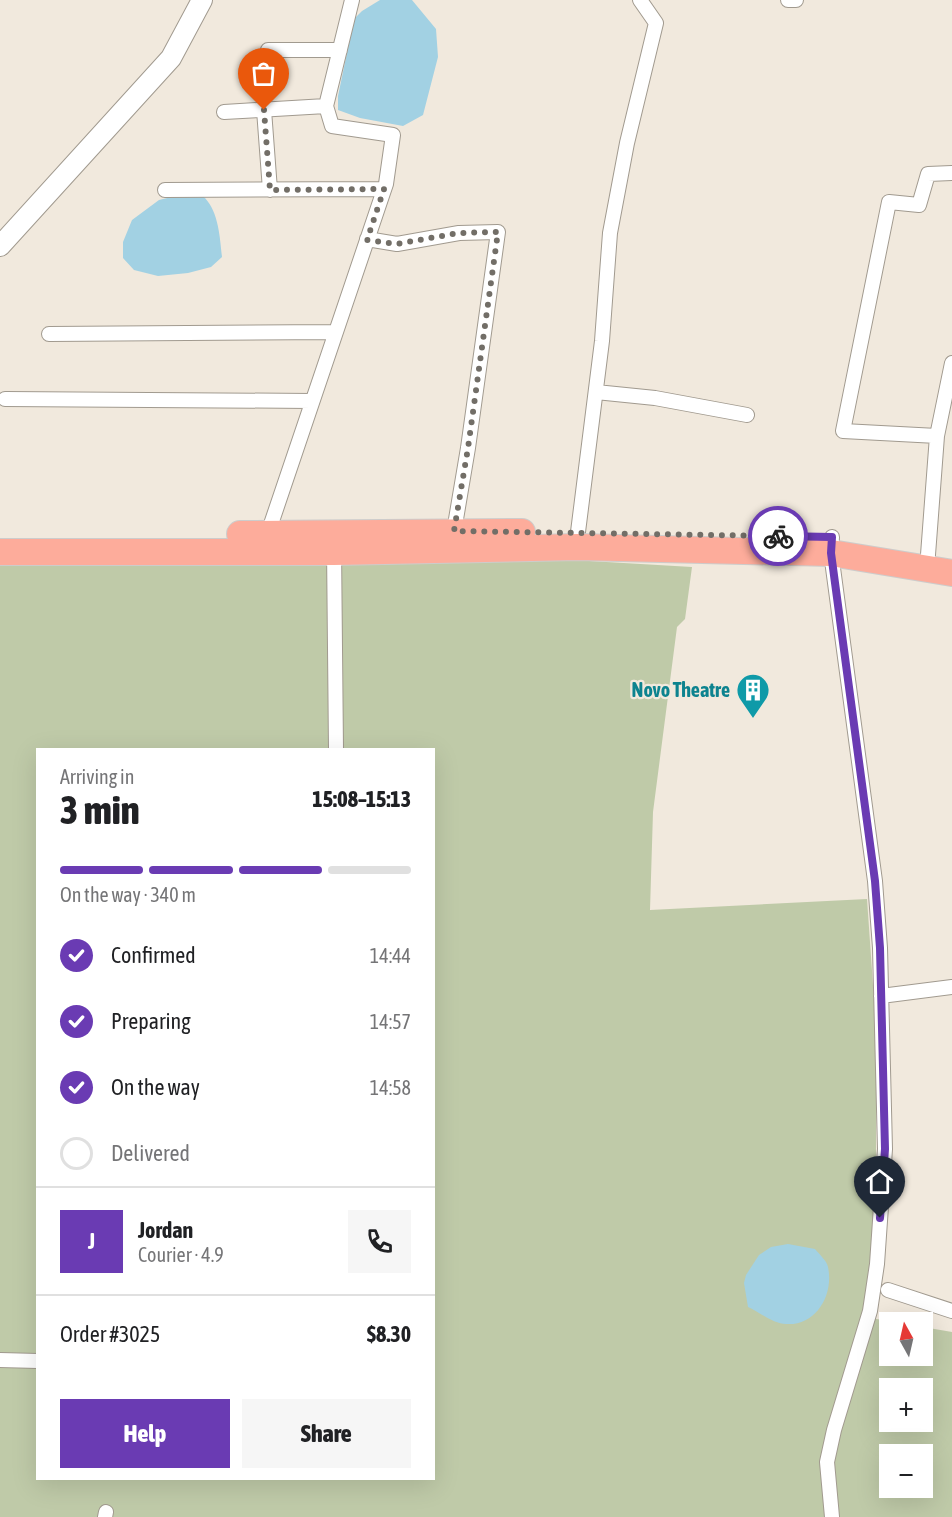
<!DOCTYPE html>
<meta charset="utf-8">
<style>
body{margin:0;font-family:"Asap Condensed",sans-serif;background:#f6f6f6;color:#202124;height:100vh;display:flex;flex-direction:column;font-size:22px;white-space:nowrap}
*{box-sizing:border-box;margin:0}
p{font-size:20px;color:#757577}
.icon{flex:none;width:33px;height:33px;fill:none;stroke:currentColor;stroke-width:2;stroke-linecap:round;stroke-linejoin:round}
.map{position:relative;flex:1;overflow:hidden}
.drawer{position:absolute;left:36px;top:748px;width:399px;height:732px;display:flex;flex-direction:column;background:#fff;border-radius:0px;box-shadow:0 6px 24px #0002}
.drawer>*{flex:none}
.needle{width:39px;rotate:352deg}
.fabs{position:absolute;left:879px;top:1312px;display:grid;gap:12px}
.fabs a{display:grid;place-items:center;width:54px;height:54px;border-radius:0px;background:#fff;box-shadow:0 6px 24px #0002;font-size:30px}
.pin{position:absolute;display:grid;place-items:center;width:51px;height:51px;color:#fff;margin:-62px -26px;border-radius:50% 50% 50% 0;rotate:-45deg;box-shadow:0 0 6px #0007}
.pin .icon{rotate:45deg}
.courier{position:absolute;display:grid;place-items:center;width:60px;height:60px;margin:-30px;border:4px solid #6a3bb3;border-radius:50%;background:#fff;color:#222;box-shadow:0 2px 8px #0007}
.summary em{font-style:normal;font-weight:800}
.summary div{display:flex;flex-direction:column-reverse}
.summary{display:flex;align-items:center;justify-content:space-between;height:102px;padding:0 24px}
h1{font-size:39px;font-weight:800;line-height:45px}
.bar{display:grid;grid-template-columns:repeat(4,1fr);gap:9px 6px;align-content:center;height:72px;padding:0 24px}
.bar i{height:8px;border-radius:4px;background:#e0e0e0}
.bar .active{background:#6a3bb3}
.bar p{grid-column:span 4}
.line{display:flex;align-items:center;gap:15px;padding:0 24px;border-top:2px solid #e0e0e0}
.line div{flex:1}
.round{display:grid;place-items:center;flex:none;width:63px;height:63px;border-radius:0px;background:#f6f6f6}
ol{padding:0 24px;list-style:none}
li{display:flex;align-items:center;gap:18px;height:66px}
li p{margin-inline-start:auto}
li .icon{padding:6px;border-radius:50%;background:#6a3bb3;color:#fff;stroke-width:4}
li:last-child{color:#757577}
li i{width:33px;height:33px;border:3px solid #e0e0e0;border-radius:50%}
.action{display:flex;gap:12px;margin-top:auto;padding:12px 24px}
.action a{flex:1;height:69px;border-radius:0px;background:#6a3bb3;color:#fff;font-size:24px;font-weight:800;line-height:69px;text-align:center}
.action a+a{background:#f6f6f6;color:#202124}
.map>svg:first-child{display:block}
</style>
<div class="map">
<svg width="952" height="1517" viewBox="0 0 952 1517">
<rect width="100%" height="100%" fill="#f1e9dd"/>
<!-- green -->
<path fill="#bfcaa8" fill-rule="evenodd" d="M0,554L485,555L692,567L685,619L677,627L653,812L650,910L867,899L876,1028V1214L872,1280L831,1420L828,1517H0ZM38,750H434V1479H38Z
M871,1318L899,1323H890V1356H922L923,1327L952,1332V1517H836L830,1464ZM890,1389H922V1422H890ZM890,1455H922V1488H890Z"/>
<!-- water -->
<path fill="#a2d1e3" d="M380,0H412L436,29L438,57L423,115L403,126L360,118L338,110V96L354,19L362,11Z
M192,192C196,194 202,195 205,198C219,213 220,239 222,257L211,267L188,273L158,276L134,270L123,258V242L132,220L159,200Z
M788,1244L815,1249C819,1254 827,1261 828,1267C834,1295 816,1326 786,1324C774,1324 759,1312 748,1307L744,1283L746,1275L759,1255L771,1247Z"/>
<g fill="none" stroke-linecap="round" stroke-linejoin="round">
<defs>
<path id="street" d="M788,0H796
M268,50H340
M264,110L270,190
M224,112L326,106
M165,190L384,189
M367,239L397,244L459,233L498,232L468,448L454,531
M49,334L335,332
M596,392L655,398L747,415
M5,399L312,401
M937,436L952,363
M268,533L386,184L393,135L332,126L326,106L352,0
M832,537L831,553L875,881L880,948L885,1149L877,1264L870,1311L834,1430L827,1462L832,1517
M334,547L336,750
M578,547V532L602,341L610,233L627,143L656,23L640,0
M927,568L937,436L843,431L889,202L919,205L928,174L952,173
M881,996L952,987
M888,1290L952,1311
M0,1360L38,1361
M105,1517L106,1512"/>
<path id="secondary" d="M0,246L171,58L202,0"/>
<path id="highway" d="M240,534L522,532
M0,552H334L578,547L831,553L952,573"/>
</defs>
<!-- street casing -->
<use href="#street" stroke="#a19a8f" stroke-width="16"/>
<!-- secondary casing -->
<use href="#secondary" stroke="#a19a8f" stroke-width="22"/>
<!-- highway casing -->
<use href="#highway" stroke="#cdcccb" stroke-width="28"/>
<!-- street -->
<use href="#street" stroke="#fff" stroke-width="14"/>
<!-- secondary -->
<use href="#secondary" stroke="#fff" stroke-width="20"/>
<!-- highway -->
<use href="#highway" stroke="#fdac9b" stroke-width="26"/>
</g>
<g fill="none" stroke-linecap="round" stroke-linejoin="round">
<!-- done -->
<path stroke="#726e67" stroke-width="6" stroke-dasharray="0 10.8" d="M264,110L270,190L384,189L367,240L396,244L459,233L498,232L468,448L454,531L778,536"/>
<!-- route -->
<path stroke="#6a3bb3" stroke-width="8" d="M778,536L832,537L831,553L875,881L880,948L885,1149L880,1218"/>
</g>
<!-- icons -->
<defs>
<symbol id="building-pin" viewBox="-11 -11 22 30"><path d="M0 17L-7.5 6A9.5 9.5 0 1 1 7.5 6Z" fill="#0f9aa8" stroke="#f1e9dd"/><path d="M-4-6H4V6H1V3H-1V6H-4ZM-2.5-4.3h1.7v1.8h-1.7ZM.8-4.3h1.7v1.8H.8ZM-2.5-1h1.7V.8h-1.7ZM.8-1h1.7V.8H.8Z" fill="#fff"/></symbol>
</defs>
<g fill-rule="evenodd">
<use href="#building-pin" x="734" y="671" width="38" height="52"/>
</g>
<g text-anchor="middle" stroke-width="4.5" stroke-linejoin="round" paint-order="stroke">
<!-- culture labels -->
<g font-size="20" font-weight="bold" fill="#0d838f" stroke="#f1e9dd" text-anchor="end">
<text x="730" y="697">Novo Theatre</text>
</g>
</g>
</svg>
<div class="fabs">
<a><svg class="needle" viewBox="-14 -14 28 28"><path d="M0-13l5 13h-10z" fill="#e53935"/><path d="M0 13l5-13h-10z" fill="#757577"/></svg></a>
<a>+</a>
<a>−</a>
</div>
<div class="pin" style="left:264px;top:110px;background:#ea580c"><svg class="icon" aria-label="bag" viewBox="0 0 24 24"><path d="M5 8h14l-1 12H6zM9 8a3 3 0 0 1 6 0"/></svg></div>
<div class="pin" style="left:880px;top:1218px;background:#1f2937"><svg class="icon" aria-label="home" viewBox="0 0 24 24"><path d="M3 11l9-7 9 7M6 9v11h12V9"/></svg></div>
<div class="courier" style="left:778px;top:536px"><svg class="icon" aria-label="bike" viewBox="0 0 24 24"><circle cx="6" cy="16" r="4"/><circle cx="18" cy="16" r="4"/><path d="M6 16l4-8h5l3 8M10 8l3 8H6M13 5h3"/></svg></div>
<section class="drawer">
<div class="summary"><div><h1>3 min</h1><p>Arriving in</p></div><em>15:08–15:13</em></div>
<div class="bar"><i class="active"></i><i class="active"></i><i class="active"></i><i></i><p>On the way · 340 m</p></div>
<ol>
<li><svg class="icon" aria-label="check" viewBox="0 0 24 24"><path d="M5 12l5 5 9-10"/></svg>Confirmed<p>14:44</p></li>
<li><svg class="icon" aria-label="check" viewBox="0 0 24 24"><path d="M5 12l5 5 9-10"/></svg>Preparing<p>14:57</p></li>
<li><svg class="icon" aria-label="check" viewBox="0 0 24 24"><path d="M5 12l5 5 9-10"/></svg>On the way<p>14:58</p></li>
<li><i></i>Delivered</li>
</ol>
<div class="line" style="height:108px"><b class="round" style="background:#6a3bb3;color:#fff">J</b><div><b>Jordan</b><p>Courier · 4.9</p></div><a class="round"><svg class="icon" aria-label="phone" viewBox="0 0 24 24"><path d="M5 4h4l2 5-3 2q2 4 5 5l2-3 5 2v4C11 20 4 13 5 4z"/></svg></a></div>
<div class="line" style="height:78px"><div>Order #3025</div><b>$8.30</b></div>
<div class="action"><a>Help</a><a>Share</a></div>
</section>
</div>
